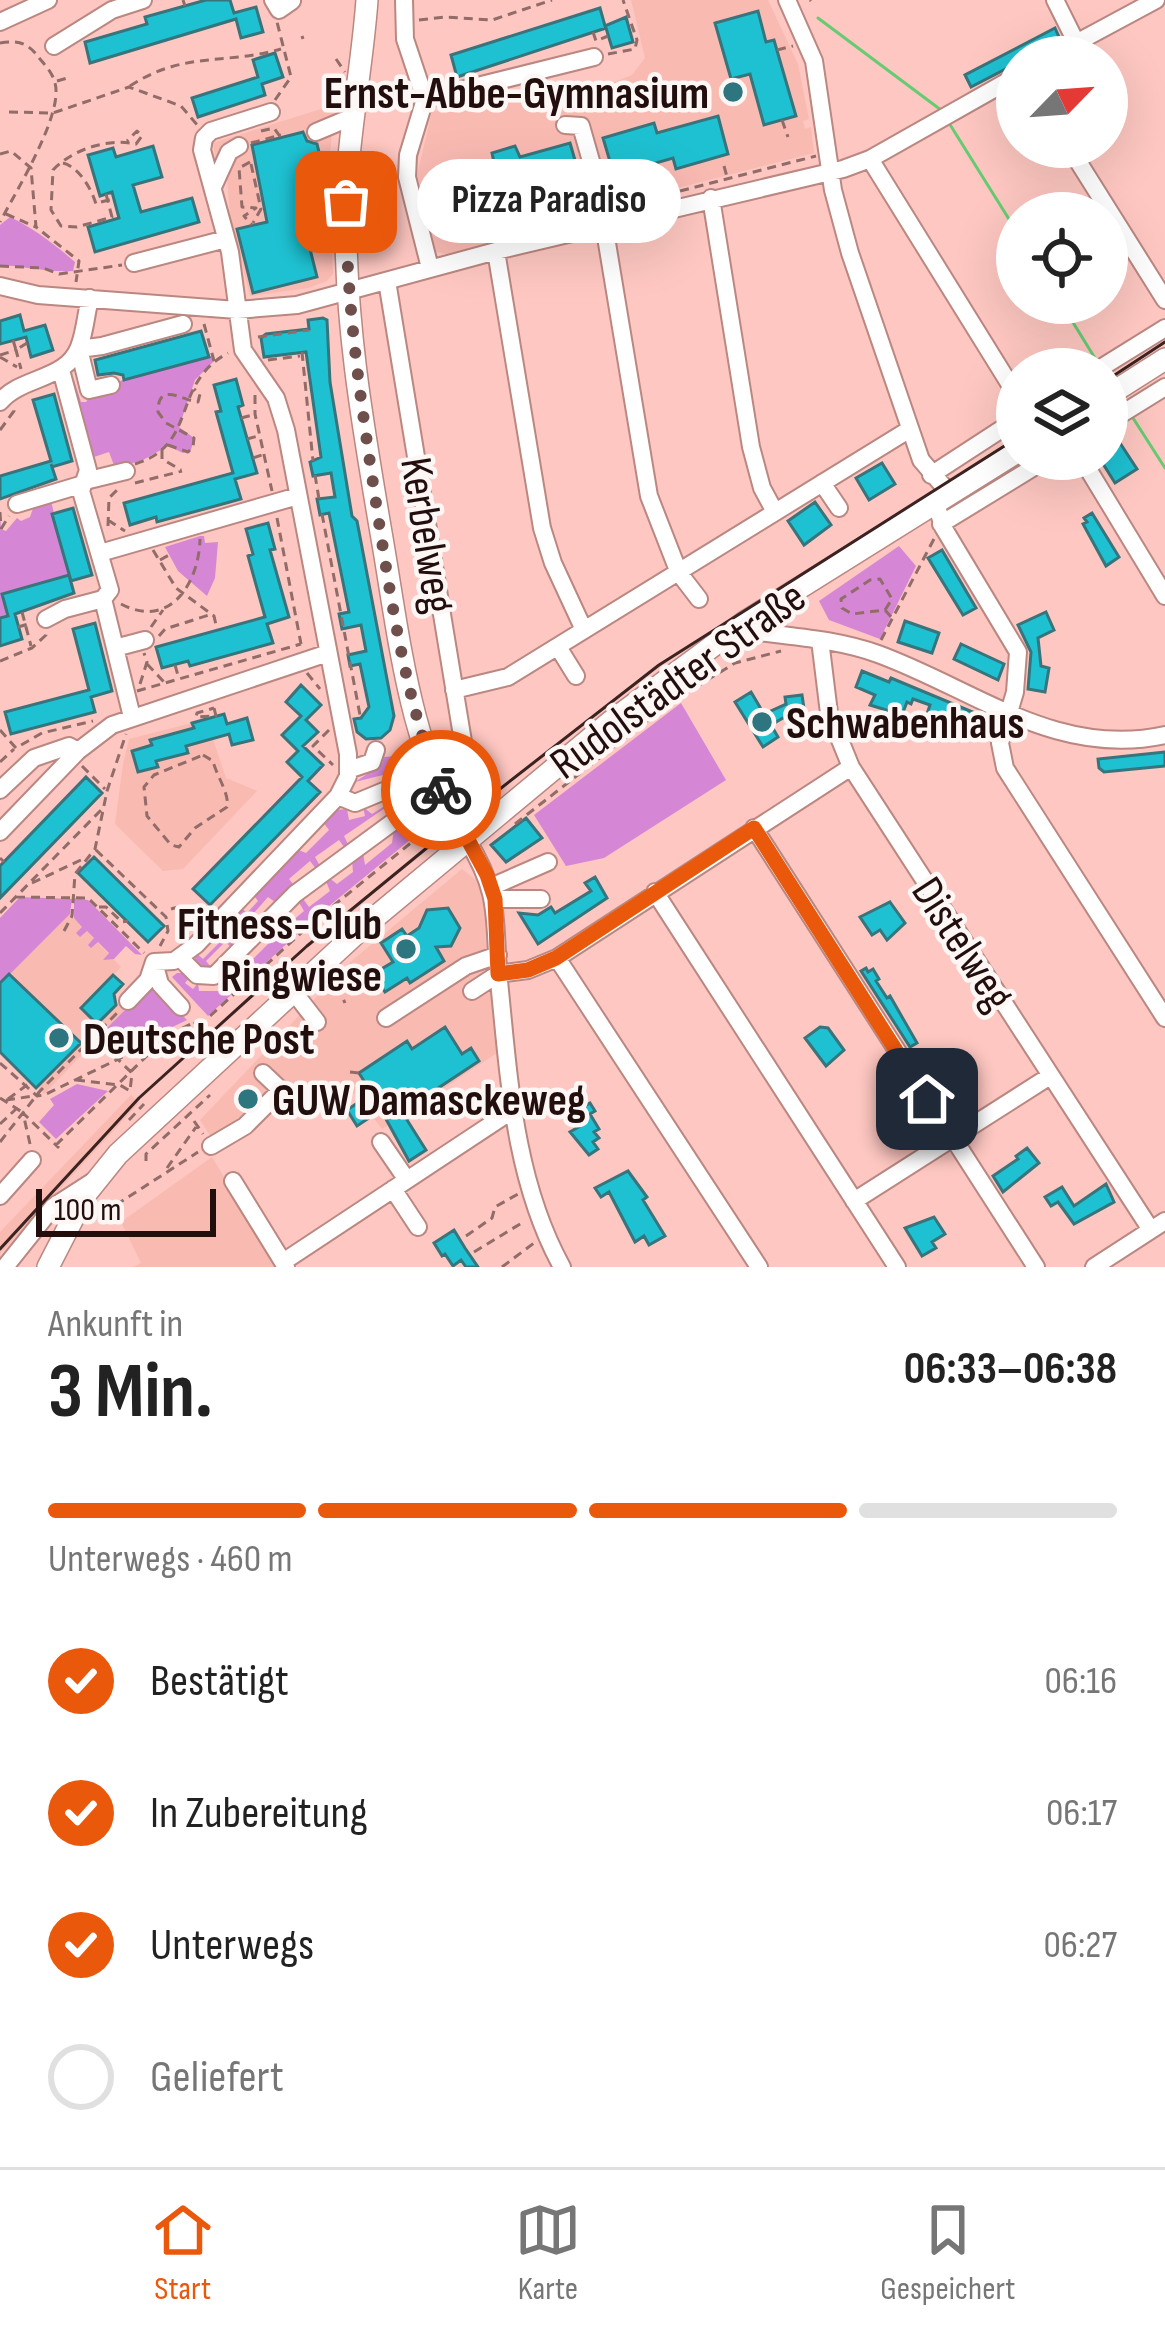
<!DOCTYPE html>
<html lang="de">
<meta charset="utf-8">
<style>
body{margin:0;font-family:"Sofia Sans Condensed",sans-serif;background:#f6f6f6;color:#222;height:100vh;display:flex;flex-direction:column;font-size:45px;white-space:nowrap}
*{box-sizing:border-box;margin:0}
p{font-size:39px;color:#767676}
.icon{flex:none;width:66px;height:66px;fill:none;stroke:currentColor;stroke-width:2;stroke-linecap:round;stroke-linejoin:round}
.map{position:relative;height:1267px;overflow:hidden}
.drawer{display:flex;flex-direction:column;background:#fff;flex:1}
.drawer>*{flex:none}
.needle{width:78px;rotate:65deg}
.buttons{position:absolute;left:996px;top:36px;display:grid;gap:24px}
.buttons a{display:grid;place-items:center;width:132px;height:132px;border-radius:50%;background:#fff;box-shadow:0 12px 48px #0002;font-size:60px}
.scale{position:absolute;left:36px;bottom:30px;width:180px;box-sizing:border-box;padding-left:12px;border:6px solid #220f0d;border-top:0;font-size:33px;line-height:42px;white-space:nowrap;color:#220f0d;-webkit-text-stroke:9px #fcf6f5;paint-order:stroke}
.pin{position:absolute;display:grid;place-items:center;width:102px;height:102px;color:#fff;margin:-51px;border-radius:24px;box-shadow:0 6px 18px #0006}
.courier{position:absolute;display:grid;place-items:center;width:120px;height:120px;margin:-60px;border:9px solid #ea580c;border-radius:50%;background:#fff;color:#222;box-shadow:0 3px 15px #0007}
.bubble{position:absolute;height:84px;border-radius:42px;background:#fff;box-shadow:0 12px 48px #0002;font-size:39px;font-weight:700;line-height:84px;text-align:center}
.overview em{font-style:normal;font-weight:700}
.overview div{display:flex;flex-direction:column-reverse}
.overview{display:flex;align-items:center;justify-content:space-between;height:204px;padding:0 48px}
h1{font-size:78px;font-weight:700;line-height:90px}
.bar{display:grid;grid-template-columns:repeat(4,1fr);gap:18px 12px;align-content:center;height:144px;padding:0 48px}
.bar i{height:15px;border-radius:9px;background:#e0e0e0}
.bar .on{background:#ea580c}
.bar p{grid-column:span 4}
ol{padding:0 48px;list-style:none}
li{display:flex;align-items:center;gap:36px;height:132px}
li p{margin-inline-start:auto}
li .icon{padding:12px;border-radius:50%;background:#ea580c;color:#fff;stroke-width:4}
li:last-child{color:#767676}
li i{width:66px;height:66px;border:6px solid #e0e0e0;border-radius:50%}
.menu{display:flex;justify-content:space-around;align-items:center;height:168px;border-top:3px solid #e0e0e0;background:#fff;font-size:33px;color:#767676}
.menu a{display:grid;justify-items:center;gap:6px}
.menu .on{color:#ea580c}
.map>svg:first-child{display:block}
</style>
<div class="map">
<svg width="1165" height="1267" viewBox="0 0 1165 1267">
<rect width="100%" height="100%" fill="#fec7c1"/>
<!-- built -->
<path fill="#f9bab2" d="M631,0H768L798,64L809,119L803,121L805,129L811,127L814,153L619,203L617,211L446,254L436,252L417,175L432,112L536,86L587,93L632,75L645,58Z
M334,105L329,170L333,274L327,281L308,288L250,296L230,216L227,178L216,165L213,143Z
M192,723L198,743L213,739L226,778L257,791L183,869L163,871L115,824L123,764L129,739Z
M462,869L476,880L488,909V971L500,1051L382,1129L355,1093L323,1114L305,1093L218,1148L200,1120L348,964Z
M70,914L121,967L82,1009L97,1024L120,1000L128,1007L44,1094L0,1052V983Z
M131,1095L139,1103L0,1254V1232Z
M212,1157L279,1267H133L141,1263L121,1222Z"/>
<!-- green -->
<path fill="#d587d6" d="M10,217C35,229 54,244 75,262L73,271C52,273 23,266 0,265V225Z
M212,356L214,361L195,380L179,427L194,438L191,450L183,453L168,446L143,460L115,468L109,452L91,458L67,382L74,380L81,402H86C104,378 181,364 212,356Z
M36,500L51,501L69,575L3,594L8,616L0,618V512L1,529L6,531L17,518L21,521L30,517Z
M200,536H204L205,543L218,542L215,578L207,596L178,571L165,547Z
M899,546L916,566L880,639L829,620L819,601Z
M681,703L726,780L604,858L566,866L534,815Z
M409,742L434,810L432,822L318,915L208,1016L172,977L177,973H187L190,977L185,983L193,989L198,983L199,991H223L217,982L227,987L245,967L239,959L243,956L249,963L280,932L274,924L277,921L284,928L304,911L297,899L301,896L309,907L330,891L325,879L328,877L337,884L353,872L352,860L363,852L365,865L392,843L394,828L408,819L415,824C428,801 413,780 391,773L355,782L382,764L384,757L398,756L402,745Z
M384,795L394,806L393,813L388,806L344,836L348,844L344,847L339,840L315,857L320,866L316,869L310,861L289,879L293,884L275,902L268,897L254,913L260,921L252,928L245,921L229,937L235,943L231,947L225,942L206,961L212,968L204,971L194,962L196,953L203,959L219,943L213,936L220,928L227,934L240,921L234,914L240,907L247,913L258,901L253,894L296,849L306,853L329,830L323,822L334,810L347,809L349,820L365,816L363,807L372,814L388,804Z
M20,897L72,899L70,914L0,984V918Z
M74,898L88,900L142,955L135,954L126,946L114,959L103,960L109,953L98,942L91,948L88,945L94,938L87,931L80,937L76,933L82,927L74,918Z
M151,984L187,1020L116,1054L99,1036Z
M77,1084L108,1091L56,1139L39,1122L54,1105L50,1099Z"/>
<g fill="none" stroke-linecap="round" stroke-linejoin="round">
<!-- stream -->
<path stroke="#67cb74" stroke-width="3" d="M818,18L941,110
M949,123L1017,232
M1061,303L1098,363
M1133,418L1165,468"/>
</g>
<!-- building -->
<path fill="#1ec1d2" stroke="#37747c" stroke-width="3" d="M206,0H230L234,13L256,7L263,32L241,38L236,19L90,63L85,42L147,24L145,17Z
M600,8L605,26L626,17L633,42L612,48L606,28L457,77L451,55Z
M758,11L766,42L774,40L796,116L764,125L750,74L731,79L715,23Z
M1055,28L1059,37L1043,46L1037,57H1017V63L971,87L965,75Z
M275,53L283,77L262,84L265,95L198,117L192,98L258,77L253,60Z
M718,116L728,154L676,169L673,158L614,175L603,138L654,123L657,133Z
M303,132L307,141L317,144L329,193L312,198L315,209L301,213L317,277L253,293L237,229L267,222L252,145Z
M570,143L579,174L503,195L508,214L477,222L464,176L495,167L492,153L515,146L520,157Z
M153,146L162,177L133,185L141,212L192,198L199,222L95,252L88,227L119,218L112,192L100,196L88,155L113,148L116,157Z
M20,315L24,331L45,325L53,350L31,357L26,337L0,344V321Z
M323,318L327,320L330,382L352,516L357,521L394,716L390,730L381,738L366,739L357,732L354,719L361,718L369,707L360,664L350,666L348,655L366,651L361,625L342,629L339,614L349,612L329,513L320,515L317,499L335,497L331,473L313,476L310,462L321,457L306,352L264,357L261,338L266,334L309,329L308,320Z
M201,331L209,357L124,380L123,375L114,373L98,375L95,360Z
M236,379L243,405L238,407L257,473L235,479L241,499L157,522L156,517L130,525L124,503L233,473L216,412L221,411L214,385Z
M54,394L72,461L52,467L51,464L56,479L0,499V476L51,461L33,400Z
M1120,443L1137,469L1115,483L1100,459H1107V451Z
M882,463L895,484L869,500L856,478Z
M815,502L831,525L804,545L788,521Z
M73,508L92,575L71,581L52,514Z
M1092,513L1119,557L1106,566L1083,524L1087,522L1084,518Z
M268,523L275,549L270,550L289,617L267,624L273,643L190,666L188,661L162,668L156,647L265,617L248,556L253,554L246,529Z
M942,550L976,608L963,615L928,558Z
M69,575L74,593L15,614L22,639L0,646V618L8,616L2,594Z
M1046,612L1054,630L1038,638L1041,666L1049,668L1045,692L1028,689L1031,652L1018,625Z
M905,621L939,633L932,653L898,642Z
M95,623L112,691L91,697L95,712L11,734L5,712L89,690L73,629Z
M961,644L1004,664L998,680L954,659Z
M862,671L889,682L891,678L992,720L985,737L927,714L930,705L913,699L911,704L907,702L902,715L870,705L875,695L856,687Z
M301,685L321,705L306,720L318,732L303,746L323,765L308,781L320,792L210,905L193,889L302,777L287,762L298,751L282,735L301,716L286,702Z
M751,692L764,714L786,704L785,697L802,695L805,715L783,718L771,725L778,737L763,747L735,702Z
M224,714L227,724L247,718L253,740L232,745L229,734L186,746L188,753L156,761L158,767L138,772L132,751L152,745L150,740L194,728L192,723Z
M1165,752V766L1104,772L1099,768L1098,759Z
M86,777L102,793L0,898V866Z
M526,818L542,838L506,862L491,845Z
M94,857L164,926L148,942L78,873Z
M595,877L607,898L538,944L519,913L538,915L551,907L555,913L591,891L585,883Z
M890,902L905,923L887,940L880,930L872,935L860,917Z
M448,908L460,928L451,946L436,947L444,961L410,983L407,978L385,992L373,974L393,962L381,943L402,929L407,936L419,928L427,910Z
M866,968L868,972L873,969L879,979L876,981L887,998L890,996L917,1043L910,1047L861,971Z
M9,974L81,1043L36,1088L0,1052V983Z
M113,975L123,984L114,994L116,1005L97,1024L81,1008Z
M445,1027L462,1054L471,1048L479,1061L402,1112L426,1150L409,1161L381,1110L357,1126L347,1110L365,1098L360,1090L364,1081L359,1073L407,1041L412,1049Z
M820,1027L828,1028L844,1050L826,1066L805,1038Z
M590,1103L595,1111L590,1114L599,1129L594,1132L599,1138L593,1142L598,1149L589,1155L570,1132L582,1125L574,1112Z
M1027,1148L1039,1163L1003,1192L993,1176L1018,1159L1016,1156Z
M628,1171L647,1197L643,1200L665,1236L649,1245L644,1236L635,1242L609,1192L601,1197L595,1188Z
M1106,1184L1114,1202L1074,1224L1058,1202L1051,1206L1045,1197L1062,1187L1074,1206Z
M934,1217L945,1234L932,1242L936,1248L922,1256L905,1228Z
M454,1230L465,1248L478,1267H466L461,1260L453,1266L445,1254L442,1256L434,1243Z"/>
<g fill="none" stroke-linecap="round" stroke-linejoin="round">
<defs>
<path id="minor" d="M273,0L279,10L292,1
M404,0L405,39L425,99L408,155L407,177L430,268
M787,0L814,61L833,190L850,253L921,460L950,494
M1055,0L1076,42
M0,22L48,0
M54,46L112,10L143,0
M1050,57L1156,0
M425,99L594,57
M565,125L581,126L609,224
M316,132L354,116
M1069,147L1165,300
M870,159L1017,396
M213,187L229,152L239,146
M711,198L751,447L762,488L775,512
M604,225L649,496L679,573L699,599
M496,251L542,528L553,563L584,630
M134,263L226,239
M387,281L471,790
M0,286L38,295L237,310L297,305L496,251L843,169L870,159L1017,76
M79,349L102,346L183,324
M79,349L89,390L111,385
M1099,369L1165,328
M61,370L88,470L81,491L110,590L103,599L132,717
M0,402C21,376 66,381 79,347C85,332 86,314 90,298
M1107,423L1165,387
M1082,459L1165,596
M931,475L1017,419
M85,481L126,471
M822,483L839,508
M936,503L943,527L1018,652L1015,692L1000,743L1005,768L1165,1018
M17,504L80,485
M941,524L1047,459
M100,553L298,496
M46,619L65,609L103,599
M745,622L751,631C793,637 837,639 878,654C974,689 1057,759 1165,735
M820,640L829,713L851,767L1151,1230
M558,647L576,676
M115,648L145,640
M454,690L508,677L910,429
M348,770L372,762L376,750
M0,790L34,758L69,746L78,751
M754,828L1036,1267
M0,832L78,751L112,725L328,653
M467,840C502,896 493,920 499,981C509,1078 514,1180 562,1267
M491,887L548,862
M655,892L897,1267
M495,899H541
M180,958L197,975L214,976L295,894L397,819L404,808L393,792L384,791L355,803L338,796
M557,958L759,1267
M154,962L174,961L196,945L338,796L348,776V754L286,430L276,398L243,350L230,252L202,150L204,138L211,131L271,112
M154,962L160,984L181,1007
M293,991L317,1022
M472,991L498,974L528,970L557,958L851,767
M128,1001L148,980L154,962
M386,1018L466,966L498,955
M381,1142L407,1180
M211,1146L245,1126L281,1090L263,1073
M233,1181L286,1267
M393,1189L418,1227
M0,1196L32,1160
M854,1201L1050,1076
M283,1262L513,1110
M5,1267L53,1207L95,1180
M1094,1267L1165,1221"/>
<path id="major" d="M367,0C362,70 347,139 346,209C344,322 364,433 383,544C400,644 411,753 467,840
M1107,396L1165,359
M48,1267L85,1195L118,1154L361,929L609,723L745,622L1017,452"/>
</defs>
<!-- minor casing -->
<use href="#minor" stroke="#ba8781" stroke-width="20"/>
<!-- major casing -->
<use href="#major" stroke="#ba8781" stroke-width="24"/>
<!-- path -->
<path stroke="#916c68" stroke-width="3" stroke-dasharray="9 6" stroke-linecap="butt" d="M183,0L185,6
M810,0L811,1
M419,20L444,17L492,20L552,0
M593,32L596,41L608,36
M302,36L303,39
M0,43C20,40 28,43 40,59C46,66 53,74 55,83C64,114 15,193 0,222
M777,50L793,46
M608,54L635,49L637,40L623,0
M336,59L345,72
M57,81L71,77
M130,86C183,51 226,65 281,49
M375,95L406,84
M275,100L291,77L277,22
M9,112L53,113L129,87L181,106L199,127
M782,120L788,137
M261,131L274,128L281,138
M251,143L281,135
M0,154L11,151L31,168L36,227L79,261L76,282
M250,162L239,168L242,207L256,208L244,216L252,225
M63,163C79,167 91,188 96,204L101,202
M251,164L261,209L253,223
M724,166L727,177
M106,194L112,217L77,227L61,226L51,210L53,170C73,149 108,138 136,144L142,136L137,131L127,141
M314,203L328,199
M622,206L816,156
M310,211L320,238L329,245
M6,214L36,227
M0,266L43,268L59,274L122,265
M204,324L214,361
M258,337L309,330
M13,340L16,350L27,343
M302,352L313,461
M0,355L16,350L21,369
M0,357L17,367
M268,360L300,356
M255,395V414L272,491
M241,418L253,415
M0,430L14,411L12,407
M247,439L258,436
M168,445L188,452L193,447L194,438L166,423L158,412C158,381 181,400 198,402L200,394L194,389
M162,450V459L181,470
M253,458L262,455
M135,464C199,445 170,384 228,353
M315,475L319,499
M135,483L182,471
M0,512L1,529
M322,514L360,715L356,716
M277,518L301,644
M108,520L125,531
M108,526L109,498L120,487
M1,529L9,516
M153,550L176,588L214,616L216,625
M160,560L169,555
M121,604C170,630 199,583 200,539
M885,610L892,599L880,579L870,580L841,599L842,608L852,614L885,610L893,619
M22,612L31,646
M18,627L32,623
M151,627L163,610
M159,636L165,629L209,615
M881,640L935,537
M0,661L32,648L46,635V630
M147,664L165,683
M175,665L179,679
M307,673L320,689
M140,684L147,662L144,653
M137,691L301,644
M214,708L216,716L196,717L197,713L214,708
M0,730L16,748L42,733L93,721
M329,730L313,746L333,765
M203,755L213,761C216,775 230,794 227,807L195,828L179,847L171,845L147,816L144,787L154,775Z
M0,762L14,749
M82,766L105,789
M515,824L670,703L735,663L781,651
M96,850L166,917L168,931L160,946
M0,858L4,862
M32,883L83,859
M16,897L88,898L144,953
M99,907H106L122,922L128,921
M171,909L178,907L194,924
M0,913L103,808
M64,931L72,916L75,874L95,849L107,791L126,734
M339,971L338,987L345,1003
M194,1022L207,1036L215,1038
M199,1026L312,923L438,821
M268,1043L295,1044
M0,1063L37,1096L44,1095L195,1022
M350,1072L359,1073
M76,1080L120,1085L130,1091L132,1073L97,1039L84,1035
M0,1098L22,1112
M8,1099L31,1082
M6,1100L34,1096
M129,1120L144,1104
M194,1121L203,1134
M0,1124L16,1109
M0,1142L40,1091L120,1010
M30,1144L23,1113L59,1148
M56,1145L166,1037
M146,1161V1154L210,1095
M167,1168L196,1127
M116,1205L198,1152
M466,1236L492,1218L495,1207L518,1194
M474,1252L525,1221
M502,1267L534,1243"/>
<!-- minor -->
<use href="#minor" stroke="#fff" stroke-width="16"/>
<!-- major -->
<use href="#major" stroke="#fff" stroke-width="21"/>
<!-- tram -->
<path stroke="#3a2321" stroke-width="3" d="M1107,380L1165,342
M0,1249L139,1098L307,946L478,806L659,665L1017,438"/>
<!-- path-bridge -->
<path stroke="#916c68" stroke-width="3" stroke-dasharray="9 6" stroke-linecap="butt" d="M101,202L113,199"/>
</g>
<g fill="none" stroke-linecap="round" stroke-linejoin="round">
<!-- done -->
<path stroke="#6f4f4c" stroke-width="12" stroke-dasharray="0 21.6" d="M346,202C346,305 361,402 376,503C391,600 405,698 441,790"/>
<!-- route -->
<path stroke="#ea580c" stroke-width="15" d="M441,790L487,875L495,899L498,974L528,970L556,958L754,828L927,1099"/>
</g>
<!-- markers -->
<g fill="#2d767f" stroke="#fcf6f5" stroke-width="4.5">
<circle cx="733" cy="92" r="12"/>
<circle cx="762" cy="722" r="12"/>
<circle cx="406" cy="949" r="12"/>
<circle cx="59" cy="1038" r="12"/>
<circle cx="248" cy="1099" r="12"/>
</g>
<g text-anchor="middle" stroke-width="9" stroke-linejoin="round" paint-order="stroke">
<!-- poi labels -->
<g font-size="45" font-weight="bold" fill="#220f0d" stroke="#fcf6f5" text-anchor="start">
<text x="709" y="108" text-anchor="end">Ernst-Abbe-Gymnasium</text>
<text x="786" y="738">Schwabenhaus</text>
<text x="382" y="939" text-anchor="end">Fitness-Club<tspan x="382" dy="52">Ringwiese</tspan></text>
<text x="83" y="1054">Deutsche Post</text>
<text x="272" y="1115">GUW Damasckeweg</text>
</g>
<!-- street labels -->
<g font-size="45" fill="#220f0d" stroke="#fcf6f5">
<text transform="translate(429 535) rotate(81)" y="16">Kerbelweg</text>
<text transform="translate(677 679) rotate(-36)" y="16">Rudolstädter Straße</text>
<text transform="translate(964 943) rotate(57)" y="16">Distelweg</text>
</g>
</g>
</svg>
<div class="buttons">
<a><svg class="needle" viewBox="-14 -14 28 28"><path d="M0-13l5 13h-10z" fill="#e53935"/><path d="M0 13l5-13h-10z" fill="#767676"/></svg></a>
<a><svg class="icon" aria-label="locate" viewBox="0 0 24 24"><circle cx="12" cy="12" r="6"/><path d="M12 2v4M12 18v4M2 12h4M18 12h4"/></svg></a>
<a><svg class="icon" aria-label="layers" viewBox="0 0 24 24"><path d="M12 4l9 5-9 5-9-5zM3 14l9 5 9-5"/></svg></a>
</div>
<div class="scale">100 m</div>
<div class="pin" style="left:346px;top:202px;background:#ea580c"><svg class="icon" aria-label="bag" viewBox="0 0 24 24"><path d="M5 8h14l-1 12H6zM9 8a3 3 0 0 1 6 0"/></svg></div>
<div class="pin" style="left:927px;top:1099px;background:#1f2937"><svg class="icon" aria-label="home" viewBox="0 0 24 24"><path d="M3 11l9-7 9 7M6 9v11h12V9"/></svg></div>
<div class="courier" style="left:441px;top:790px"><svg class="icon" aria-label="bike" viewBox="0 0 24 24"><circle cx="6" cy="16" r="4"/><circle cx="18" cy="16" r="4"/><path d="M6 16l4-8h5l3 8M10 8l3 8H6M13 5h3"/></svg></div>
<div class="bubble" style="left:417px;top:159px;width:264px">Pizza Paradiso</div>
</div>
<section class="drawer">
<div class="overview"><div><h1>3 Min.</h1><p>Ankunft in</p></div><em>06:33–06:38</em></div>
<div class="bar"><i class="on"></i><i class="on"></i><i class="on"></i><i></i><p>Unterwegs · 460 m</p></div>
<ol>
<li><svg class="icon" aria-label="check" viewBox="0 0 24 24"><path d="M5 12l5 5 9-10"/></svg>Bestätigt<p>06:16</p></li>
<li><svg class="icon" aria-label="check" viewBox="0 0 24 24"><path d="M5 12l5 5 9-10"/></svg>In Zubereitung<p>06:17</p></li>
<li><svg class="icon" aria-label="check" viewBox="0 0 24 24"><path d="M5 12l5 5 9-10"/></svg>Unterwegs<p>06:27</p></li>
<li><i></i>Geliefert</li>
</ol>
</section>
<nav class="menu">
<a class="on"><svg class="icon" aria-label="home" viewBox="0 0 24 24"><path d="M3 11l9-7 9 7M6 9v11h12V9"/></svg>Start</a>
<a><svg class="icon" aria-label="map" viewBox="0 0 24 24"><path d="M3 6l6-2 6 2 6-2v14l-6 2-6-2-6 2zM9 4v14M15 6v14"/></svg>Karte</a>
<a><svg class="icon" aria-label="saved" viewBox="0 0 24 24"><path d="M7 4h10v16l-5-4-5 4z"/></svg>Gespeichert</a>
</nav>
